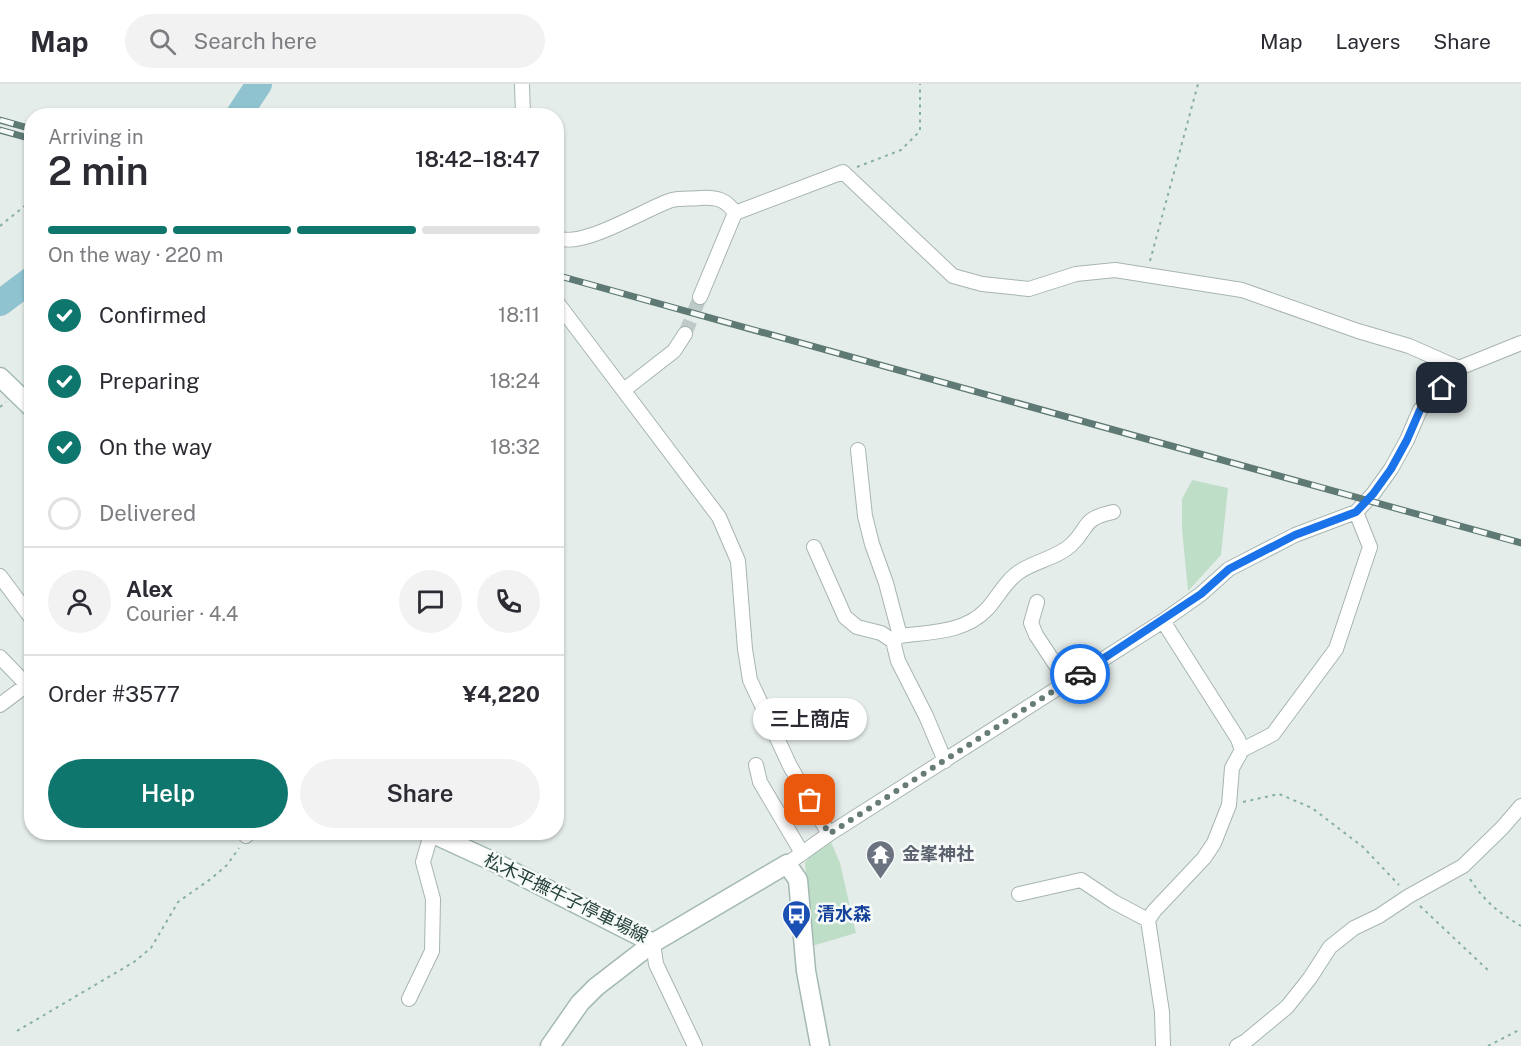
<!DOCTYPE html>
<meta charset="utf-8">
<style>
body{margin:0;font-family:"Public Sans","Noto Sans JP",sans-serif;background:#f2f2f3;color:#2b2b33;height:100vh;display:flex;flex-direction:column;font-size:22px;white-space:nowrap}
*{box-sizing:border-box;margin:0}
p{font-size:20px;color:#7c7c81}
.icon{flex:none;width:33px;height:33px;fill:none;stroke:currentColor;stroke-width:2;stroke-linecap:round;stroke-linejoin:round}
.map{position:relative;flex:1;overflow:hidden}
.side{position:absolute;left:24px;top:24px;width:540px;height:732px;display:flex;flex-direction:column;background:#fff;border-radius:24px;box-shadow:0 2px 4px #0004}
.side>*{flex:none}
.pin{position:absolute;display:grid;place-items:center;width:51px;height:51px;color:#fff;margin:-26px;border-radius:12px;box-shadow:0 3px 9px #0006}
.courier{position:absolute;display:grid;place-items:center;width:60px;height:60px;margin:-30px;border:4px solid #1a73e8;border-radius:50%;background:#fff;color:#222;box-shadow:0 2px 8px #0007}
.bubble{position:absolute;height:42px;border-radius:21px;background:#fff;box-shadow:0 2px 4px #0004;font-size:20px;font-weight:600;line-height:42px;text-align:center}
.summary em{font-style:normal;font-weight:600}
.summary div{display:flex;flex-direction:column-reverse}
.summary{display:flex;align-items:center;justify-content:space-between;height:102px;padding:0 24px}
h1{font-size:39px;font-weight:600;line-height:45px}
.bar{display:grid;grid-template-columns:repeat(4,1fr);gap:9px 6px;align-content:center;height:72px;padding:0 24px}
.bar i{height:8px;border-radius:4px;background:#e1e1e2}
.bar .selected{background:#0f766e}
.bar p{grid-column:span 4}
.line{display:flex;align-items:center;gap:15px;padding:0 24px;border-top:2px solid #e1e1e2}
.line div{flex:1}
.round{display:grid;place-items:center;flex:none;width:63px;height:63px;border-radius:32px;background:#f2f2f3}
ol{padding:0 24px;list-style:none}
li{display:flex;align-items:center;gap:18px;height:66px}
li p{margin-inline-start:auto}
li .icon{padding:6px;border-radius:50%;background:#0f766e;color:#fff;stroke-width:4}
li:last-child{color:#7c7c81}
li i{width:33px;height:33px;border:3px solid #e1e1e2;border-radius:50%}
.button{display:flex;gap:12px;margin-top:auto;padding:12px 24px}
.button a{flex:1;height:69px;border-radius:36px;background:#0f766e;color:#fff;font-size:24px;font-weight:600;line-height:69px;text-align:center}
.button a+a{background:#f2f2f3;color:#2b2b33}
header{display:flex;align-items:center;gap:36px;box-sizing:border-box;height:84px;padding:0 30px;background:#fff;border-bottom:2px solid #e1e1e2}
header strong{font-size:28px}
nav{display:flex;gap:33px;margin-inline-start:auto;font-size:21px}
.search{width:420px;height:54px;background:#f2f2f3;display:flex;align-items:center;gap:15px;box-sizing:border-box;padding:0 21px;border-radius:33px;color:#7c7c81;font-size:22px}
.map>svg:first-child{display:block}
</style>
<header>
<strong>Map</strong>
<div class="search"><svg class="icon" aria-label="search" viewBox="0 0 24 24"><circle cx="10" cy="10" r="6"/><path d="M15 15l6 6"/></svg>Search here</div>
<nav><a>Map</a><a>Layers</a><a>Share</a></nav>
</header>
<div class="map">
<svg width="1521" height="962" viewBox="0 0 1521 962">
<rect width="100%" height="100%" fill="#e5edea"/>
<!-- green -->
<path fill="#bfdec8" d="M1192,396L1228,404L1221,471L1188,507L1182,445V415Z
M831,758L840,779L856,849L812,862L805,779L810,772Z"/>
<g fill="none" stroke-linecap="round" stroke-linejoin="round">
<!-- river -->
<path stroke="#8fc3d0" stroke-width="26" d="M238,32L259,0
M0,219L32,195"/>
<!-- street-tunnel -->
<path stroke="#becac7" stroke-width="14" stroke-dasharray="14 7" stroke-linecap="butt" d="M685,250L700,213"/>
<defs>
<path id="street" d="M522,0L523,32
M556,152C576,169 648,123 672,116C681,114 691,115 700,114C716,113 726,115 735,129
M700,213L735,129L843,88L953,192L982,200L1029,205L1076,190L1115,186L1242,206L1358,247L1409,262L1459,284
M556,217L719,433L738,477L745,565L750,596L790,682L829,750
M624,306L674,267L685,250
M858,366L865,432L872,460L886,499L900,552
M814,463L845,533L857,543L881,549L893,557
M0,492L32,535
M1037,518L1031,539L1036,551L1067,598
M1163,537L1238,655L1242,666
M0,573L27,601
M0,621L32,597
M945,677L926,632L898,577L893,557L900,552C929,548 964,549 986,526C997,515 1005,497 1019,488C1035,477 1057,474 1071,461C1090,443 1081,435 1113,428
M756,681L760,698L802,769
M243,748L246,752
M787,780L829,750L1163,537L1201,510L1229,485L1295,451L1356,428L1373,410L1391,385L1407,356L1420,326L1459,284L1521,259
M1019,810L1081,796L1114,818L1148,836
M653,859L656,880L695,962
M409,915L432,867L433,815L423,778L431,750
M1163,962L1162,928L1148,836L1154,827L1204,774L1214,759L1229,721L1232,684L1242,666L1273,650L1336,565L1370,463L1356,428
M1237,962L1246,957L1287,923L1310,894L1330,863L1354,844L1379,832L1409,812L1463,782L1502,744L1521,722"/>
<path id="secondary" d="M0,293L32,324
M429,748L494,778L653,859
M550,962L580,919L596,903L653,859L787,780L798,796L806,887L820,962"/>
</defs>
<!-- street casing -->
<use href="#street" stroke="#a7b5b1" stroke-width="16"/>
<!-- secondary casing -->
<use href="#secondary" stroke="#a3b9b2" stroke-width="21"/>
<!-- path -->
<path stroke="#86b0a5" stroke-width="2" stroke-dasharray="3 4.5" stroke-linecap="butt" d="M857,83L901,66L920,47V0
M0,142L32,116
M1150,177L1198,0
M0,323L6,318
M1243,718L1279,710L1312,724L1363,763L1399,801
M1470,795C1485,818 1498,828 1521,842
M1420,822L1491,889
M17,947L134,878L151,864L178,818L212,794L227,781L239,764
M1488,962L1521,945"/>
<!-- street -->
<use href="#street" stroke="#fff" stroke-width="14"/>
<!-- secondary -->
<use href="#secondary" stroke="#fff" stroke-width="18"/>
<defs>
<path id="rail" d="M0,36L32,45
M0,46L32,55
M556,191L1521,459"/>
</defs>
<!-- rail casing -->
<use href="#rail" stroke="#5f7a74" stroke-width="7"/>
<!-- rail -->
<use href="#rail" stroke="#f5faf8" stroke-width="4.5" stroke-dasharray="14" stroke-linecap="butt"/>
</g>
<g fill="none" stroke-linecap="round" stroke-linejoin="round">
<!-- done -->
<path stroke="#687c77" stroke-width="6" stroke-dasharray="0 10.8" d="M810,716L829,750L1080,590"/>
<!-- route -->
<path stroke="#1a73e8" stroke-width="8" d="M1080,590L1201,510L1229,485L1295,451L1356,428L1373,410L1391,385L1407,356L1420,326L1442,304"/>
</g>
<!-- icons -->
<defs>
<symbol id="temple-pin" viewBox="-11 -11 22 30"><path d="M0 17L-7.5 6A9.5 9.5 0 1 1 7.5 6Z" fill="#6b7280" stroke="#f5faf8"/><path d="M0-6L5-2H3V0L6.5 2.5H4V6H1.5V3h-3V6H-4V2.5H-6.5L-3 0V-2H-5Z" fill="#fff"/></symbol>
<symbol id="bus-pin" viewBox="-11 -11 22 30"><path d="M0 17L-7.5 6A9.5 9.5 0 1 1 7.5 6Z" fill="#1a4fb4" stroke="#f5faf8"/><path d="M-5-6H5V4H4V6H2V4H-2V6H-4V4H-5ZM-3.5-4V0h7V-4ZM-3.5 1.2v1.5H-2V1.2ZM2 1.2v1.5H3.5V1.2Z" fill="#fff"/></symbol>
</defs>
<g fill-rule="evenodd">
<use href="#temple-pin" x="864" y="754" width="33" height="45"/>
<use href="#bus-pin" x="780" y="814" width="33" height="45"/>
</g>
<g text-anchor="middle" stroke-width="5" stroke-linejoin="round" paint-order="stroke">
<!-- worship labels -->
<g font-size="18" font-weight="bold" fill="#5b616d" stroke="#f5faf8" text-anchor="start">
<text x="902" y="776">金峯神社</text>
</g>
<!-- street labels -->
<g font-size="18" fill="#243f39" stroke="#f5faf8">
<text transform="translate(566 814) rotate(26)" y="6">松木平撫牛子停車場線</text>
</g>
<!-- transit labels -->
<g font-size="18" font-weight="bold" fill="#164399" stroke="#f5faf8" text-anchor="start">
<text x="817" y="836">清水森</text>
</g>
</g>
</svg>
<div class="pin" style="left:810px;top:716px;background:#ea580c"><svg class="icon" aria-label="bag" viewBox="0 0 24 24"><path d="M5 8h14l-1 12H6zM9 8a3 3 0 0 1 6 0"/></svg></div>
<div class="pin" style="left:1442px;top:304px;background:#1f2937"><svg class="icon" aria-label="home" viewBox="0 0 24 24"><path d="M3 11l9-7 9 7M6 9v11h12V9"/></svg></div>
<div class="courier" style="left:1080px;top:590px"><svg class="icon" aria-label="car" viewBox="0 0 24 24"><path d="M5 17H2v-5l4-1 3-4h7l3 4 3 1v5h-3M9 17h6M6 11h13"/><circle cx="7" cy="17" r="2"/><circle cx="17" cy="17" r="2"/></svg></div>
<div class="bubble" style="left:753px;top:614px;width:114px">三上商店</div>
<section class="side">
<div class="summary"><div><h1>2 min</h1><p>Arriving in</p></div><em>18:42–18:47</em></div>
<div class="bar"><i class="selected"></i><i class="selected"></i><i class="selected"></i><i></i><p>On the way · 220 m</p></div>
<ol>
<li><svg class="icon" aria-label="check" viewBox="0 0 24 24"><path d="M5 12l5 5 9-10"/></svg>Confirmed<p>18:11</p></li>
<li><svg class="icon" aria-label="check" viewBox="0 0 24 24"><path d="M5 12l5 5 9-10"/></svg>Preparing<p>18:24</p></li>
<li><svg class="icon" aria-label="check" viewBox="0 0 24 24"><path d="M5 12l5 5 9-10"/></svg>On the way<p>18:32</p></li>
<li><i></i>Delivered</li>
</ol>
<div class="line" style="height:108px"><a class="round"><svg class="icon" aria-label="person" viewBox="0 0 24 24"><circle cx="12" cy="8" r="4"/><path d="M4 21q1-7 8-7t8 7"/></svg></a><div><b>Alex</b><p>Courier · 4.4</p></div><a class="round"><svg class="icon" aria-label="chat" viewBox="0 0 24 24"><path d="M4 5h16v11H9l-5 4z"/></svg></a><a class="round"><svg class="icon" aria-label="phone" viewBox="0 0 24 24"><path d="M5 4h4l2 5-3 2q2 4 5 5l2-3 5 2v4C11 20 4 13 5 4z"/></svg></a></div>
<div class="line" style="height:78px"><div>Order #3577</div><b>¥4,220</b></div>
<div class="button"><a>Help</a><a>Share</a></div>
</section>
</div>
